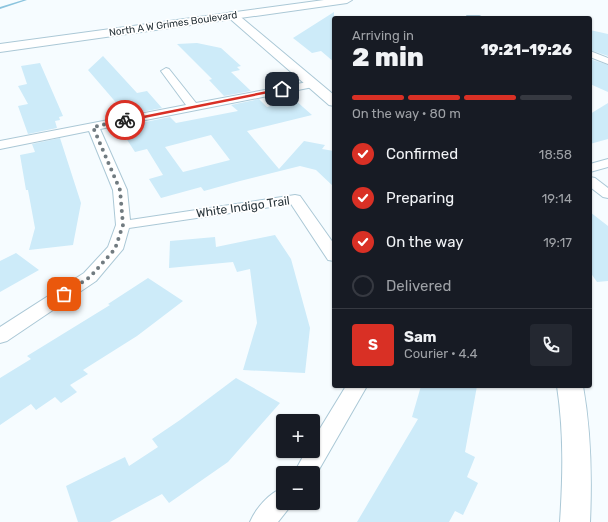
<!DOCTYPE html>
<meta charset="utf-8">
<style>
body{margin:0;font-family:Rubik,sans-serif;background:#242831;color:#f1f3f6;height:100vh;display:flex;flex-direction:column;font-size:15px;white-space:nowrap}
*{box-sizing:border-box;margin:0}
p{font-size:13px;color:#9ea1a6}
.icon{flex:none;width:22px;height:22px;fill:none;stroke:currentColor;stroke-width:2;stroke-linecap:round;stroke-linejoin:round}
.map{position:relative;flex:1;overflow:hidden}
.details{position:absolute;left:332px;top:16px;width:260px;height:372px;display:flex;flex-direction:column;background:#171b24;border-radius:4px;box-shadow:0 1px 3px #0004}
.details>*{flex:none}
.fabs{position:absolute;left:276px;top:414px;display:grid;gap:8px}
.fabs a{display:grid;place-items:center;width:44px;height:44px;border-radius:4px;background:#171b24;box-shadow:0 1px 3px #0004;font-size:20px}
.pin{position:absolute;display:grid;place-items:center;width:34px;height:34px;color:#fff;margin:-17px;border-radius:8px;box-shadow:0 2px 6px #0006}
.courier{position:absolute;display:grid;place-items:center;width:40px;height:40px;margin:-20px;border:3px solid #d93025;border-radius:50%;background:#fff;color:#222;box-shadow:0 1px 5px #0007}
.summary em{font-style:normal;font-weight:800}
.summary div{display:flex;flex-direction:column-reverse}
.summary{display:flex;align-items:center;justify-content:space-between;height:68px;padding:0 20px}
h1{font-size:26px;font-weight:800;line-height:30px}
.bar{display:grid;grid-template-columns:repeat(4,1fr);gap:6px 4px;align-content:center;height:48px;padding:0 20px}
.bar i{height:5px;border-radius:3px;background:#363941}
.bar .active{background:#d93025}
.bar p{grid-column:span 4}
.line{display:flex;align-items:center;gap:10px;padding:0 20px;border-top:1px solid #363941}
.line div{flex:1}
.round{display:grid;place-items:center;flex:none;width:42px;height:42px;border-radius:4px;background:#242831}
ol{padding:0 20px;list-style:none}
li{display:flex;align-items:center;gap:12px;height:44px}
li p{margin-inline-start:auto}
li .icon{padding:4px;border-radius:50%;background:#d93025;color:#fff;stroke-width:4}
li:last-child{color:#9ea1a6}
li i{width:22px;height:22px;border:2px solid #363941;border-radius:50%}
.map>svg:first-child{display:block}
</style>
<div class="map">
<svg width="608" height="522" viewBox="0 0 608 522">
<rect width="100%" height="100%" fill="#f6fcff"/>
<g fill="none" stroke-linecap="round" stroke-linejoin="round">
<!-- stream -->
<path fill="#8bc4de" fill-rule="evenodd" d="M23,0H27L0,9V7Z"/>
</g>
<!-- building -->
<path fill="#cdebf9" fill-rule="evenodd" d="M334,12V62L321,51L312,53L293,38Z
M590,30L608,34V56L590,50Z
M197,43L221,48L241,66L237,67L240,70L231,72L251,91L224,96L209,80L212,79L177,44Z
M103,56L137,93L147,91L162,108L122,116L114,106H119L88,70Z
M590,59L608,65V92L590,84Z
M40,63L63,116L59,117L60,120L55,121L57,128L28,134L18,106L28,104L18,86L27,84L21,66Z
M259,99L267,107L295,100L312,115L247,131L279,169L304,141L325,145L322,149L334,151V187L316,170L300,166L240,181L204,191L201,187L161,198L149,179L163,175L147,149L135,152L124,135L136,132L130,125L170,117L176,123L238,111L231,105ZM211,135L230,160L183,172L165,147Z
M608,103V139L590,144V114Z
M60,138L81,203L73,245L29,250L35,228L28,190H26L20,155L35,152L32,144Z
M590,212L608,226V281L597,282L590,272Z
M275,235L291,259L310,328L305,373L243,370L257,323L250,269L237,272L233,262L169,268L170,241L215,237L216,247Z
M16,253L39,270L0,292V261Z
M148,278L183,301L137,336L83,370L88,374L70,385L77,392L61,403L55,397L36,410L31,404L0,425V378L31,359L27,356L110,305L108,304Z
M236,378L280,403L228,462L169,503L162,494L110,522H78L66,486L125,457L129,466L158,447L152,439L180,420Z
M421,386H477L465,452L475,457L467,477L478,483L463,515L455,511L449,522H357L418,419L412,417Z"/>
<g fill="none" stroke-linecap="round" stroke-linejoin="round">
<defs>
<path id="minor" d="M467,16H479L483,18H466Z
M590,51L608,58V64L590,57Z
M166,68L169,69L196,103L313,81L318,84L313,87L100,129L127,190L130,220L295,195L300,196L334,244V261L328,260L291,204L129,228L123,249L96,281L7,341L0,343V327L84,273L108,247L116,225L113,190L89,131L0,149V141L186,105L161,71Z
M608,159V167L590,172V164Z
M590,177L595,178L608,188V198L603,197L590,187Z
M346,386H367L313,480V473H294L306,451H313V440Z
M283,488V503H293L278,522H250C256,508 269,493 283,488Z"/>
<path id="tertiary" d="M232,12L236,13L334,95V106L329,105L228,17L227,15L228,13Z
M557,386H583C591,431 592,476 590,522H560C563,476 564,432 557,386Z"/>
<path id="secondary" d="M324,0H352L347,3L0,52V44Z"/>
</defs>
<!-- minor casing -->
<use href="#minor" stroke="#abc8d6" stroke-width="2"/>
<!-- tertiary casing -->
<use href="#tertiary" stroke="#abc8d6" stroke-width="2"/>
<!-- secondary casing -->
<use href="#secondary" stroke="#abc8d6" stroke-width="2"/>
<!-- minor -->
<use href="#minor" fill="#fff" fill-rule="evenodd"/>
<!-- tertiary -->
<use href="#tertiary" fill="#fff" fill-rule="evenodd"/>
<!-- secondary -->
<use href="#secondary" fill="#fff" fill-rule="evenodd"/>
</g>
<!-- route -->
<path fill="#d93025" d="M282,88L284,90L125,122L122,120Z"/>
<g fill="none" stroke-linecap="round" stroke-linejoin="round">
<!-- done -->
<path stroke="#717b80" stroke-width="4" stroke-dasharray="0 7.2" d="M64,294L90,277L115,249L123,225L120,190L93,127L125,120"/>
</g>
<g text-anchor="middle" stroke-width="3.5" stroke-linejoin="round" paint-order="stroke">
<!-- far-street labels -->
<g font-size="10" fill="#2a363c" stroke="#fff">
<text transform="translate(173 23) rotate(-8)" y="4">North A W Grimes Boulevard</text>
</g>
<!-- street labels -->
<g font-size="12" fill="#2a363c" stroke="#fff">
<text transform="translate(243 207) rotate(-8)" y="4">White Indigo Trail</text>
</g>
</g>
</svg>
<div class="fabs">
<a>+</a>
<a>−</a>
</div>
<div class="pin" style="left:64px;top:294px;background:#ea580c"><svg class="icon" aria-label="bag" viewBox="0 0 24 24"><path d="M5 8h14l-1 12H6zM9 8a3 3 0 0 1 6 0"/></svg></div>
<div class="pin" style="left:282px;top:89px;background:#1f2937"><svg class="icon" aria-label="home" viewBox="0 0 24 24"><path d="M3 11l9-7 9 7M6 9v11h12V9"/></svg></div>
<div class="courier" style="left:125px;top:120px"><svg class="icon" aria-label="bike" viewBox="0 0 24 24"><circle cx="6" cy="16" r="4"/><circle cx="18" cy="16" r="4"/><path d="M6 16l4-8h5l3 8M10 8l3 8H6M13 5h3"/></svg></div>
<section class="details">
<div class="summary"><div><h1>2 min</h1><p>Arriving in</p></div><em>19:21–19:26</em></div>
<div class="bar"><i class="active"></i><i class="active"></i><i class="active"></i><i></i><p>On the way · 80 m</p></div>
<ol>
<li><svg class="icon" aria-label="check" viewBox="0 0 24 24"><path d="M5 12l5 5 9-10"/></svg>Confirmed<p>18:58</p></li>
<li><svg class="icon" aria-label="check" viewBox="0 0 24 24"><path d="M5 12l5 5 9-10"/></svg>Preparing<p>19:14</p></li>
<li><svg class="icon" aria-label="check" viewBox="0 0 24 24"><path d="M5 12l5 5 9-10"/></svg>On the way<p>19:17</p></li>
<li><i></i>Delivered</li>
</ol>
<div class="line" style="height:72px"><b class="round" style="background:#d93025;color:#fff">S</b><div><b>Sam</b><p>Courier · 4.4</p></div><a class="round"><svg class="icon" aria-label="phone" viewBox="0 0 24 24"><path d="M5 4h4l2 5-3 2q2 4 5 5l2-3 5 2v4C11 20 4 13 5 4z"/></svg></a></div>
</section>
</div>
